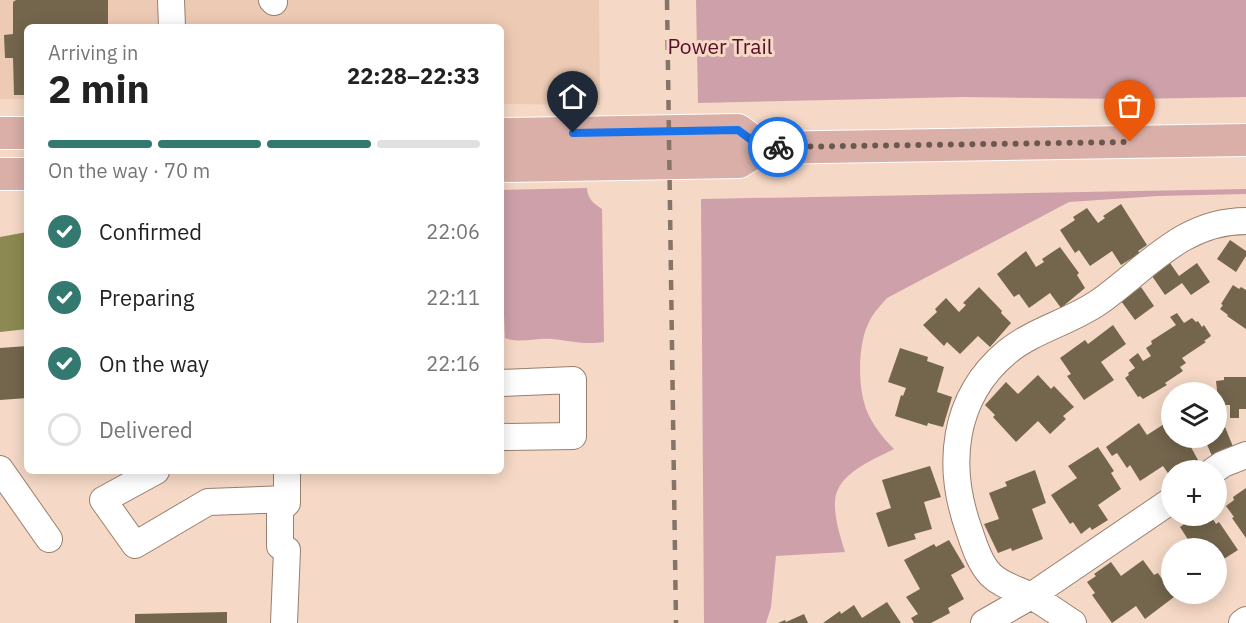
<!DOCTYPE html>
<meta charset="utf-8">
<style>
body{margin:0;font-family:"IBM Plex Sans",sans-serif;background:#f2f2f2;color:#222;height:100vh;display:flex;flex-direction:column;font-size:22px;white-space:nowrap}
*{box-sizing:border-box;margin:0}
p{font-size:20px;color:#767676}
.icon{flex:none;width:33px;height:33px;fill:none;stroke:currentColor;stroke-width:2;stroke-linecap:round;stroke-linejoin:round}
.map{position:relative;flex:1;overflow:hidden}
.side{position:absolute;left:24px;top:24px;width:480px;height:450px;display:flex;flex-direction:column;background:#fff;border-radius:9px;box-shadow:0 3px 15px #0003}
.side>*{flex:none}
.buttons{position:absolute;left:1161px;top:382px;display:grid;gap:12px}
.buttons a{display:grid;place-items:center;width:66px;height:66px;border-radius:50%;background:#fff;box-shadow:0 3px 15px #0003;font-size:30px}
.pin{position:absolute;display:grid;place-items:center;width:51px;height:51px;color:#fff;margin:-62px -26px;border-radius:50% 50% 50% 0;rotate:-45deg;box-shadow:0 0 6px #0007}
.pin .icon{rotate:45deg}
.courier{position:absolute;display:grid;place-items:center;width:60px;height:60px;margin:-30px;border:4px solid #1a73e8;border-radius:50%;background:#fff;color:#222;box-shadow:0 2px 8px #0007}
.summary em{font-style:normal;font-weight:800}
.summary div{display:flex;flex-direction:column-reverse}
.summary{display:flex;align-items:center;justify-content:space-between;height:102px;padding:0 24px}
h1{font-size:39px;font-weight:800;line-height:45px}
.bar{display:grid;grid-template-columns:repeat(4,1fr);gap:9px 6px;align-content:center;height:72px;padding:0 24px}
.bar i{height:8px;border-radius:4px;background:#e0e0e0}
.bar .active{background:#33796f}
.bar p{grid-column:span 4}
ol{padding:0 24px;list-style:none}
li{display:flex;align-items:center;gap:18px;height:66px}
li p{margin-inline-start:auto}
li .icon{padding:6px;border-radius:50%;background:#33796f;color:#fff;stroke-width:4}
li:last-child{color:#767676}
li i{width:33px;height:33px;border:3px solid #e0e0e0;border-radius:50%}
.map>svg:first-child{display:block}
</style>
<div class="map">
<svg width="1246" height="623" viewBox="0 0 1246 623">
<rect width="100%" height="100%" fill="#f5d8c6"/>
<!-- built -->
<path fill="#edcab4" d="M0,0H599L600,105L501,104V27H27V99H0Z"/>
<!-- green -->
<path fill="#cea1aa" d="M696,0H1246V97L1128,99L962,97L698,103Z
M587,188C587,198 594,204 602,209L604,342C584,345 572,341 552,339C536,337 522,344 505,338L503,292L501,289V190Z
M1246,189V194L1158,196L1069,202L887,298C881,305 874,312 870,320C858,341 858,380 864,402C868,420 882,437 894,449C873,460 837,473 835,501C834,517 840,536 845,552L776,556L771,607L766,623H704L701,199Z"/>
<!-- water -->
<path fill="#8c8a52" d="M27,232V329L0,332V237Z"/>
<!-- building -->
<path fill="#74664d" d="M16,0H108V27H27V95H14L13,58H5L4,35L13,34V2Z
M1121,204L1147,245L1138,251L1140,253L1121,265L1112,251L1090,266L1079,250L1075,253L1060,230L1075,220L1073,217L1087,208L1098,223L1105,218L1103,216Z
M1230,240L1246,251V256L1236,272L1217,259Z
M1060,247L1079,273L1077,275L1085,288L1061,308L1050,293L1029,308L1019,294L1014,297L997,274L1026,251L1036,267L1044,262L1042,259Z
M1170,263L1179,276L1197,263L1210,282L1191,295L1182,283L1165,295L1152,276Z
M1233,285L1239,289L1241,287L1246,290V329L1227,316L1228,315L1220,309L1223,305L1221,304Z
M979,287L1002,311L1001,313L1011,323L990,347L978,336L960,354L947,342L944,346L923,325L937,312L935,309L946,298L959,312L966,305L963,303Z
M1141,287L1154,306L1135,320L1121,301Z
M1177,313L1184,323L1192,318L1196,322L1198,321L1202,327L1204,325L1211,336L1204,341L1206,342L1182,358L1186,363L1180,367L1183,371L1165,383L1167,385L1143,399L1140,396L1138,397L1125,378L1129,375L1128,373L1135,368L1129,360L1138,353L1143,361L1151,356L1146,348L1152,344L1151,341L1176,325L1170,317Z
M1113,325L1126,344L1101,362L1114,380L1084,400L1067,376L1071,374L1060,358L1085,340L1088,344Z
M27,346V398L0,400V348Z
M900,348L928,357L927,361L944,367L937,392L952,397L943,427L928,423L927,426L895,416L901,395L903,396L906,388L888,382Z
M1038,375L1051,389L1054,386L1074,407L1063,416L1066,419L1050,434L1038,421L1016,442L993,417L995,415L985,405L1006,382L1018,394Z
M1224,377H1246V409H1239V418H1230V405H1220V399H1218L1216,381L1224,380Z
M1172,419V438H1186L1198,460L1189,467L1190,469L1187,471H1172V479L1163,466L1140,481L1130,465L1127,468L1117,453L1112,456L1106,447L1139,423L1147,435Z
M1225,427L1234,449L1213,458L1204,438H1216V431Z
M1098,447L1114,471L1111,473L1121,489L1098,505L1108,520L1092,530L1090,527L1081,534L1073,522L1070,524L1051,495L1077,478L1068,466Z
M930,466L941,497L924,502L932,529L914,534L916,539L888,547L876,513L891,508L882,480Z
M1035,470L1046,503L1032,509L1043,539L1012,551L1011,548L998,553L984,524L999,519L989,493L1007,486L1005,482Z
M1246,488V538L1232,518L1234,517L1226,506L1234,500L1233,497Z
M1196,516H1211L1216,524L1219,522L1238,550L1216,564V549H1178L1189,541L1180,527Z
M949,540L965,567L951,575L964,599L948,608L950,613L931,623H914L911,618L918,614L906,597L920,589L904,560L934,544L936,547Z
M1143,560L1154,575L1158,573L1174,597L1145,619L1136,606L1112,623L1092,595L1095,593L1087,582L1096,576L1094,574L1111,562L1121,576Z
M887,602L901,623H823L840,611L841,614L854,605L862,618Z
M227,612V623H135V614Z
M804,614L808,623H778L785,620L786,622Z"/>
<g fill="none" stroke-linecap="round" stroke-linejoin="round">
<defs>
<path id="minor" d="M171,0L172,27
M272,0L274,2
M501,383L573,380V436L501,437
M0,469L49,539
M156,471L103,500L135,545L208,502L286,499
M1213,471L1223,464L1246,455
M284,623L287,550L280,546V510L287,503V471
M984,623L1031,596L1172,500
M1073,623C1059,614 1046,604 1031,596C1018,589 1002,586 991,575C980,564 974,545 969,530C946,466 952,398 1007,352C1034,330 1070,322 1099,302C1147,268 1182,221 1246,221
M1242,623L1246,620"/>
<path id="major" d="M0,133H27
M501,134L738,130L762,148
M501,166L739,162L762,148L1246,140
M0,174H27"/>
</defs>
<!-- minor casing -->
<use href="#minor" stroke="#997f6e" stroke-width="28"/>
<!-- major casing -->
<use href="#major" stroke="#fff" stroke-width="34"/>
<!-- minor -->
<use href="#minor" stroke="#fff" stroke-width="26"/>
<!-- major -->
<use href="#major" stroke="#d9afa8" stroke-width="32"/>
<!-- rail -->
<path stroke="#877468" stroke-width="4.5" stroke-dasharray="10 10" stroke-linecap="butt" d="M667,0L676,623"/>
</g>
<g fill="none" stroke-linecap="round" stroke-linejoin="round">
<!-- done -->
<path stroke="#69594e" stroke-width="6" stroke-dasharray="0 10.8" d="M778,147L1130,142"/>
<!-- route -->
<path stroke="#1a73e8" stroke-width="8" d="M573,133L738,130L762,148L778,147"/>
</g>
<g text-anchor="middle" stroke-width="6" stroke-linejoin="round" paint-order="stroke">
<!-- park labels -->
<g font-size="21" fill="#570d28" stroke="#f5d8c6">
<text x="720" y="54">Power Trail</text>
</g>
</g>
</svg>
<div class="buttons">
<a><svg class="icon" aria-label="layers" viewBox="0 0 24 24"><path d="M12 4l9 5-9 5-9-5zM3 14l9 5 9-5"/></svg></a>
<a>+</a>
<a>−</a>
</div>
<div class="pin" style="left:1130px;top:142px;background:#ea580c"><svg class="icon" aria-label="bag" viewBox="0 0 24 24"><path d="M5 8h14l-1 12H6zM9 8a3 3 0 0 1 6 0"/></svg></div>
<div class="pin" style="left:573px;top:133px;background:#1f2937"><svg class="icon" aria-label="home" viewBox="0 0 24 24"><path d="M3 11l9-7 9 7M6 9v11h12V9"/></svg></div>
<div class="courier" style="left:778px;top:147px"><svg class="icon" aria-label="bike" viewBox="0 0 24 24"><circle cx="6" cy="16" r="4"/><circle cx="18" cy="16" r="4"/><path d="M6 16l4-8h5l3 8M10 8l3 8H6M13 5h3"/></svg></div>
<section class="side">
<div class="summary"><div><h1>2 min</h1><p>Arriving in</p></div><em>22:28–22:33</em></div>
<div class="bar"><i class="active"></i><i class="active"></i><i class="active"></i><i></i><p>On the way · 70 m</p></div>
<ol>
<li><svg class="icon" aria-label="check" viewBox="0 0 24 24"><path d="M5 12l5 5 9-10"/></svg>Confirmed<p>22:06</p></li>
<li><svg class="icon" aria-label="check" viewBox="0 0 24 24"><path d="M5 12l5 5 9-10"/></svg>Preparing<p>22:11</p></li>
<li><svg class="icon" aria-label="check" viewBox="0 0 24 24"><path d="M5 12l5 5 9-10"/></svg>On the way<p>22:16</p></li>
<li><i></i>Delivered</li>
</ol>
</section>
</div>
